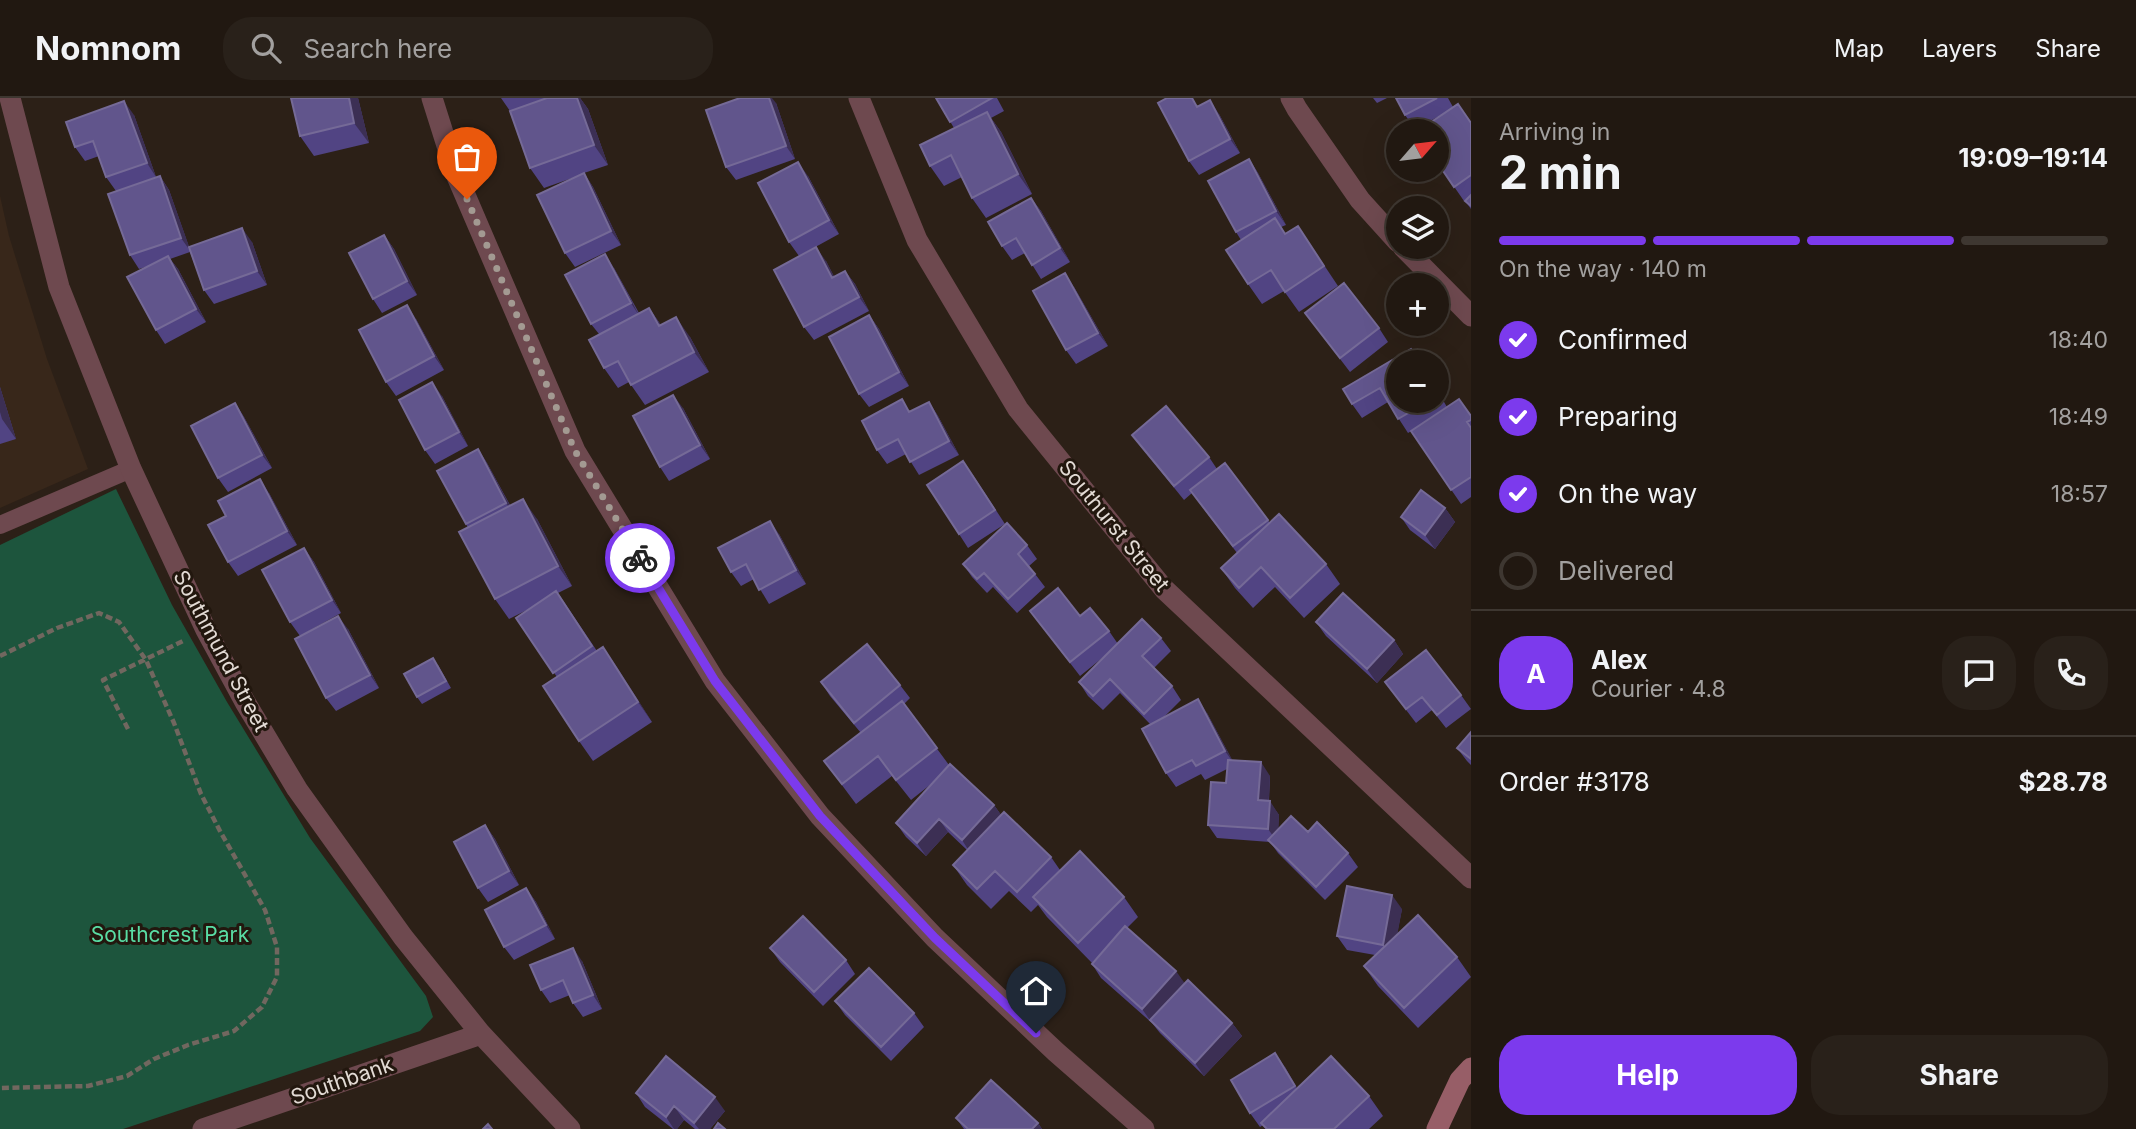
<!DOCTYPE html>
<meta charset="utf-8">
<style>
body{margin:0;font-family:Inter,sans-serif;background:#29211a;color:#f1f3f6;height:100vh;display:flex;flex-direction:column;font-size:26px;white-space:nowrap}
*{box-sizing:border-box;margin:0}
p{font-size:23px;color:#a2a09f}
.icon{flex:none;width:38px;height:38px;fill:none;stroke:currentColor;stroke-width:2;stroke-linecap:round;stroke-linejoin:round}
.map{position:relative;flex:1;overflow:hidden}
.drawer{display:flex;flex-direction:column;background:#211811;width:665px}
.drawer>*{flex:none}
.needle{width:46px;rotate:62deg}
.tools{position:absolute;left:1386px;top:21px;display:grid;gap:14px}
.tools a{display:grid;place-items:center;width:63px;height:63px;border-radius:50%;background:#211811;box-shadow:0 7px 28px #0002,0 0 0 2px #3e3731;font-size:35px}
.pin{position:absolute;display:grid;place-items:center;width:60px;height:60px;color:#fff;margin:-72px -30px;border-radius:50% 50% 50% 0;rotate:-45deg;box-shadow:0 0 7px #0007}
.pin .icon{rotate:45deg}
.courier{position:absolute;display:grid;place-items:center;width:70px;height:70px;margin:-35px;border:5px solid #7c3aed;border-radius:50%;background:#fff;color:#222;box-shadow:0 2px 9px #0007}
.headline em{font-style:normal;font-weight:700}
.headline div{display:flex;flex-direction:column-reverse}
.headline{display:flex;align-items:center;justify-content:space-between;height:119px;padding:0 28px}
h1{font-size:46px;font-weight:700;line-height:52px}
.bar{display:grid;grid-template-columns:repeat(4,1fr);gap:10px 7px;align-content:center;height:84px;padding:0 28px}
.bar i{height:9px;border-radius:5px;background:#3e3731}
.bar .on{background:#7c3aed}
.bar p{grid-column:span 4}
.line{display:flex;align-items:center;gap:18px;padding:0 28px;border-top:2px solid #3e3731}
.line div{flex:1}
.round{display:grid;place-items:center;flex:none;width:74px;height:74px;border-radius:28px;background:#29211a}
ol{padding:0 28px;list-style:none}
li{display:flex;align-items:center;gap:21px;height:77px}
li p{margin-inline-start:auto}
li .icon{padding:7px;border-radius:50%;background:#7c3aed;color:#fff;stroke-width:4}
li:last-child{color:#a2a09f}
li i{width:38px;height:38px;border:4px solid #3e3731;border-radius:50%}
.cta{display:flex;gap:14px;margin-top:auto;padding:14px 28px}
.cta a{flex:1;height:80px;border-radius:28px;background:#7c3aed;color:#fff;font-size:28px;font-weight:700;line-height:80px;text-align:center}
.cta a+a{background:#29211a;color:#f1f3f6}
header{display:flex;align-items:center;gap:42px;box-sizing:border-box;height:98px;padding:0 35px;background:#211811;border-bottom:2px solid #3e3731}
header strong{font-size:33px}
nav{display:flex;gap:38px;margin-inline-start:auto;font-size:24px}
.search{width:490px;height:63px;background:#29211a;display:flex;align-items:center;gap:18px;box-sizing:border-box;padding:0 24px;border-radius:28px;color:#a2a09f;font-size:26px}
main{display:flex;flex:1;min-height:0}
.map>svg:first-child{display:block}
</style>
<header>
<strong>Nomnom</strong>
<div class="search"><svg class="icon" aria-label="search" viewBox="0 0 24 24"><circle cx="10" cy="10" r="6"/><path d="M15 15l6 6"/></svg>Search here</div>
<nav><a>Map</a><a>Layers</a><a>Share</a></nav>
</header>
<main>
<div class="map">
<svg width="1471" height="1031" viewBox="0 0 1471 1031">
<rect width="100%" height="100%" fill="#2c2017"/>
<!-- built -->
<path fill="#38271a" d="M0,98L9,138L47,261L88,371L0,410Z"/>
<!-- green -->
<path fill="#1d553d" d="M116,391L172,507L227,604L310,740L426,898L433,919L420,933L123,1031H0V447Z"/>
<g fill="none" stroke-linecap="round" stroke-linejoin="round">
<!-- path -->
<path stroke="#71675f" stroke-width="4.5" stroke-dasharray="7 3.5" stroke-linecap="butt" d="M0,558L57,530L99,515L119,524L146,562L174,625L201,696L220,733L265,812L277,849V879L262,909L234,933L188,947L154,961L127,978L88,988L0,990
M128,631L103,582L183,543"/>
<!-- lane -->
<path stroke="#6e494f" stroke-width="18" d="M0,427L131,371"/>
<!-- street -->
<path stroke="#6e494f" stroke-width="21" d="M10,0L59,189L131,371L206,532L245,604L297,691L403,839L481,936L570,1031
M432,0L456,76L575,353L715,583L820,718L935,840L1056,954L1144,1031
M859,0L917,142L1018,311L1164,491L1471,780
M1291,0L1297,11L1360,102L1398,144
M1403,149L1471,218
M203,1031L481,936"/>
<!-- secondary -->
<path stroke="#975e67" stroke-width="21" d="M1437,1031L1460,982L1471,970"/>
</g>
<!-- wall -->
<path fill="#514483" d="M358,0L369,45L314,58L300,38Z
M501,0H580L588,11L608,67L584,75L593,89L621,147L575,169L565,155L578,78L544,90L530,70L510,13Z
M936,0H997L1004,13L991,20L1001,34L1032,96L986,120L972,100L962,79L944,88L930,68L954,30Z
M1373,0H1387L1377,5Z
M1396,0H1448L1453,9L1471,25V111L1465,103L1469,99L1464,103L1437,64L1445,15L1415,31L1405,17Z
M776,5L795,61L736,82L726,69Z
M1198,8L1219,16L1240,55L1199,77L1189,63Z
M134,17L156,79L160,78L169,92L189,149L252,144L267,187L214,206L204,192L190,154L170,161L178,171L206,224L165,246L156,232L149,168L139,171L130,157L116,93L106,79L99,58L85,63L75,49Z
M1249,61L1258,75L1286,127L1281,129L1286,136L1298,128L1338,188L1299,214L1284,193L1262,206L1248,186L1241,142L1236,134Z
M808,78L839,136L799,158L789,144Z
M1031,100L1041,113L1070,164L1041,181L1025,155L1012,162L1002,148Z
M384,137L394,151L417,197L382,215L373,201Z
M826,163L834,179L845,173L855,186L869,213L814,242L804,229Z
M614,170L639,215L649,210L661,227L690,239L709,274L645,307L629,284L618,290L604,270L599,236L591,226Z
M1074,189L1108,248L1076,266L1066,252Z
M1305,215L1379,230L1388,244L1350,274Z
M869,217L879,231L909,288L869,309L859,296Z
M416,221L444,272L396,298L386,284Z
M1411,251L1420,264H1398V303H1437V292L1447,309L1471,318V399L1461,406L1411,333L1420,328L1408,335L1388,304L1362,320L1352,306Z
M0,289L16,341L0,346Z
M442,298L468,348L435,366L425,352Z
M929,304L938,318L959,357L919,377L906,356L887,366L877,352L911,314Z
M235,305L244,319L272,370L228,394L218,380Z
M683,310L710,361L669,383L660,369Z
M1132,337L1209,359L1217,371L1225,365L1270,425L1326,466L1340,486L1304,520L1275,489L1253,510L1235,490L1221,470L1237,455L1192,395L1184,402L1142,350Z
M478,351L487,365L510,407L537,421L572,488L558,495L597,553L603,549L652,624L593,663L579,643L557,579L516,520L529,511L509,521L495,501L468,430L466,426Z
M973,377L1005,426L968,450L959,436Z
M269,395L297,447L238,478L228,464Z
M1445,410L1455,424L1435,451L1410,432L1401,419Z
M779,436L806,486L769,506L754,481L741,488L731,474Z
M1027,447L1037,461L1029,468L1045,489L1017,515L993,489L987,495L972,479L963,466Z
M304,450L314,464L341,515L300,538L290,524Z
M1030,513L1080,518L1109,533L1118,546L1161,540L1171,553L1154,570L1172,588L1181,602L1164,619L1207,615L1232,662L1270,678L1269,703L1279,717L1278,731L1308,734L1348,755L1358,769L1325,802L1278,755L1270,744L1217,740L1208,727L1226,685L1227,671L1205,682L1201,676L1176,689L1166,675L1150,626L1120,595L1103,612L1088,598L1079,584L1106,557L1080,578Z
M1316,524L1394,542L1403,556L1377,585L1326,538Z
M348,531L379,590L336,613L326,600Z
M438,567L451,590L422,606L417,599Z
M821,584L900,587L910,600L904,606L949,667L994,707L1001,717L1051,759L1060,772L1124,799L1138,819L1127,830L1185,886L1232,925L1242,938L1204,978L1160,935L1152,925L1101,880L1092,866L1097,859L1092,865L1047,819L1038,807L1031,814L1009,793L991,811L967,787L953,767L967,752L948,734L926,758L906,739L896,725L935,683L911,702L892,678L856,706L824,663L861,635L830,598Z
M1385,584L1461,597L1471,611L1446,630L1432,612L1416,625Z
M1471,634V667L1467,663L1457,650Z
M485,727L495,741L519,787L488,804L478,790Z
M526,790L536,804L555,841L514,862L504,849Z
M1402,811L1397,836L1457,859L1471,879L1418,930L1378,888L1364,868L1375,857L1347,852L1337,838Z
M770,850L846,862L855,876L823,908L780,864Z
M582,863L602,911L583,919L573,905L570,897L550,905L541,892Z
M835,903L914,915L924,929L891,963L845,917Z
M1285,969L1297,991L1369,998L1383,1018L1369,1031H1266L1263,1027L1260,1029L1250,1015Z
M636,995L725,1013L710,1031H695L684,1022L677,1031H673L645,1009Z
M956,1020L1038,1025L1042,1031H964Z"/>
<!-- shaded-wall -->
<path fill="#3c2f54" d="M349,0H358L369,45L354,25Z
M577,0H580L588,11L608,67L594,47Z
M769,0H772L776,5L795,61L786,48Z
M1210,2L1219,16L1240,55L1230,41Z
M124,3L134,17L156,79L147,65Z
M987,14L1001,34L1032,96L1018,76Z
M1249,61L1258,75L1286,127L1276,113Z
M798,64L808,78L839,136L829,122Z
M584,75L593,89L621,147L611,133Z
M160,78L169,92L191,154L181,140Z
M1031,100L1041,113L1070,164L1060,150Z
M242,130L252,144L267,187L257,173Z
M384,137L394,151L417,197L407,183Z
M816,149L826,163L842,193L832,180Z
M605,156L614,170L640,219L631,205Z
M168,158L178,171L206,224L196,211Z
M845,173L855,186L869,213L859,199Z
M1065,175L1074,189L1108,248L1098,235Z
M407,207L416,221L444,272L434,258Z
M649,210L663,230L659,228Z
M869,217L879,231L909,288L899,274Z
M676,219L690,239L709,274L694,254Z
M432,284L442,298L468,348L459,334Z
M0,289L16,341L2,321L0,314Z
M673,297L683,310L710,361L700,347Z
M929,304L938,318L959,357L949,343Z
M235,305L244,319L272,370L262,357Z
M478,351L487,365L516,419L506,405Z
M260,381L269,395L297,447L287,433Z
M523,401L537,421L572,488L558,468Z
M1445,410L1455,424L1435,451L1425,437Z
M770,423L779,436L806,486L796,472Z
M304,450L314,464L341,515L332,502Z
M338,518L348,531L379,590L370,577Z
M1394,542L1403,556L1377,585L1367,571Z
M603,549L617,569L652,624L638,604Z
M1198,601L1207,615L1235,667L1225,653Z
M1261,664L1270,678L1268,716L1258,702Z
M1270,703L1279,717L1278,745L1268,731Z
M994,707L1004,721L971,756L962,742Z
M939,721L948,734L926,758L917,745Z
M485,727L495,741L519,787L509,773Z
M526,790L536,804L555,841L546,827Z
M1392,797L1402,811L1393,861L1383,847Z
M573,850L582,863L602,911L593,897Z
M1176,873L1186,887L1150,922L1152,925L1142,911Z
M1232,925L1242,938L1204,978L1195,965Z
M1275,955L1285,969L1304,1002L1295,988Z
M715,999L725,1013L710,1031H699L694,1025Z
M674,1008L684,1022L677,1031H674L666,1019Z
M1038,1025L1042,1031H1032Z"/>
<!-- building -->
<path fill="#61558c" stroke="#756a97" stroke-width="2" d="M291,0H349L354,25L300,38Z
M547,0H577L594,47L530,70L510,13Z
M740,0H769L786,48L726,69L706,12Z
M936,0H992L950,24Z
M1167,0H1192L1197,9L1210,2L1230,41L1189,63L1158,5Z
M1396,0H1437L1405,17Z
M124,3L147,65L106,79L93,43L75,49L66,24Z
M1458,6L1471,25V77L1454,89L1437,64V33H1418Z
M987,14L1018,76L972,100L951,57L930,68L920,47Z
M1249,61L1276,113L1236,134L1208,83Z
M798,64L829,122L789,144L758,85Z
M584,75L611,133L565,155L537,97Z
M160,78L181,140L130,157L108,96Z
M1471,97V108L1465,103Z
M1031,100L1060,150L1032,167L1016,140L1002,148L988,124Z
M1275,120L1285,136L1298,128L1324,168L1285,194L1271,172L1248,186L1226,152Z
M242,130L257,173L204,192L189,149Z
M384,137L407,183L373,201L349,155Z
M816,149L832,180L845,173L859,199L804,229L774,172Z
M605,156L631,205L591,226L565,177Z
M168,158L196,211L156,232L127,179Z
M1065,175L1098,235L1066,252L1033,193Z
M1344,185L1379,230L1340,260L1305,215Z
M407,207L434,258L386,284L359,232Z
M649,210L659,228L676,219L694,254L631,287L618,263L604,270L589,242Z
M869,217L899,274L859,296L829,239Z
M1411,251L1419,264H1398V303H1429L1398,321L1380,290L1352,306L1343,291Z
M432,284L459,334L425,352L399,302Z
M673,297L700,347L660,369L633,318Z
M902,301L909,314L929,304L949,343L910,364L898,341L877,352L862,323Z
M1459,301L1471,318V322L1467,324L1471,330V379L1451,392L1411,333Z
M235,305L262,357L218,380L191,328Z
M1166,308L1209,359L1174,388L1132,337Z
M478,351L506,405L466,426L437,373Z
M963,363L995,412L959,436L927,387Z
M1225,365L1268,422L1233,448L1190,392Z
M260,381L287,433L228,464L208,427L226,418L218,403Z
M1421,392L1445,410L1425,437L1401,419Z
M523,401L558,468L495,501L459,434Z
M1279,416L1326,466L1290,500L1261,469L1239,490L1221,470Z
M770,423L796,472L759,492L746,466L731,474L718,450Z
M1007,425L1027,447L1018,456L1035,476L1008,501L984,475L977,481L963,466Z
M304,450L332,502L290,524L262,472Z
M1058,490L1080,518L1090,510L1109,533L1070,564L1030,513Z
M556,493L592,548L553,575L516,520Z
M1343,495L1394,542L1367,571L1316,524Z
M338,518L370,577L326,600L295,541Z
M1142,521L1161,540L1142,558L1172,588L1144,616L1110,581L1093,598L1079,584Z
M867,546L900,587L854,625L821,584Z
M603,549L638,604L579,643L543,588Z
M1426,552L1461,597L1437,617L1422,599L1406,611L1385,584Z
M433,560L446,583L417,599L404,576Z
M1198,601L1225,653L1196,668L1192,662L1166,675L1142,631Z
M902,603L937,650L896,682L878,658L842,686L824,663Z
M1471,634V661L1457,650Z
M1228,662L1261,664L1258,702L1270,703L1268,731L1208,727L1211,684L1226,685Z
M950,666L994,707L962,742L939,721L917,745L896,725Z
M1004,714L1051,759L1017,794L995,773L977,791L953,767Z
M1291,718L1308,734L1317,724L1348,755L1316,789L1268,742Z
M485,727L509,773L478,790L454,744Z
M1080,753L1124,799L1078,845L1033,799Z
M1347,788L1392,797L1383,847L1337,838Z
M526,790L546,827L504,849L485,812Z
M1418,817L1457,859L1404,910L1364,868Z
M803,818L846,862L814,894L770,850Z
M1125,828L1176,873L1142,911L1092,866Z
M573,850L593,897L573,905L563,882L541,892L530,867Z
M869,870L914,915L881,949L835,903Z
M1188,882L1232,925L1195,965L1150,922Z
M1275,955L1295,988L1250,1015L1231,982Z
M666,958L715,999L694,1025L674,1008L666,1019L636,995Z
M1331,958L1369,998L1334,1031H1267L1261,1025Z
M991,982L1038,1025L1032,1031H968L956,1020Z
M718,1025L725,1031H714Z
M488,1026L492,1031H483Z"/>
<g fill="none" stroke-linecap="round" stroke-linejoin="round">
<!-- done -->
<path stroke="#a39a92" stroke-width="7" stroke-dasharray="0 12.6" d="M467,101L575,353L640,460"/>
<!-- route -->
<path stroke="#7c3aed" stroke-width="9" d="M640,460L715,583L820,718L935,840L1036,935"/>
</g>
<g text-anchor="middle" stroke-width="6" stroke-linejoin="round" paint-order="stroke">
<!-- street labels -->
<g font-size="21" fill="#e3dbd5" stroke="#22170e">
<text transform="translate(1114 428) rotate(51)" y="7">Southurst Street</text>
<text transform="translate(221 553) rotate(62)" y="7">Southmund Street</text>
<text transform="translate(342 983) rotate(-19)" y="7">Southbank</text>
</g>
<!-- park labels -->
<g font-size="21" fill="#59dca4" stroke="#22170e">
<text x="170" y="844">Southcrest Park</text>
</g>
</g>
</svg>
<div class="tools">
<a><svg class="needle" viewBox="-14 -14 28 28"><path d="M0-13l5 13h-10z" fill="#e53935"/><path d="M0 13l5-13h-10z" fill="#a2a09f"/></svg></a>
<a><svg class="icon" aria-label="layers" viewBox="0 0 24 24"><path d="M12 4l9 5-9 5-9-5zM3 14l9 5 9-5"/></svg></a>
<a>+</a>
<a>−</a>
</div>
<div class="pin" style="left:467px;top:101px;background:#ea580c"><svg class="icon" aria-label="bag" viewBox="0 0 24 24"><path d="M5 8h14l-1 12H6zM9 8a3 3 0 0 1 6 0"/></svg></div>
<div class="pin" style="left:1036px;top:935px;background:#1f2937"><svg class="icon" aria-label="home" viewBox="0 0 24 24"><path d="M3 11l9-7 9 7M6 9v11h12V9"/></svg></div>
<div class="courier" style="left:640px;top:460px"><svg class="icon" aria-label="bike" viewBox="0 0 24 24"><circle cx="6" cy="16" r="4"/><circle cx="18" cy="16" r="4"/><path d="M6 16l4-8h5l3 8M10 8l3 8H6M13 5h3"/></svg></div>
</div>
<section class="drawer">
<div class="headline"><div><h1>2 min</h1><p>Arriving in</p></div><em>19:09–19:14</em></div>
<div class="bar"><i class="on"></i><i class="on"></i><i class="on"></i><i></i><p>On the way · 140 m</p></div>
<ol>
<li><svg class="icon" aria-label="check" viewBox="0 0 24 24"><path d="M5 12l5 5 9-10"/></svg>Confirmed<p>18:40</p></li>
<li><svg class="icon" aria-label="check" viewBox="0 0 24 24"><path d="M5 12l5 5 9-10"/></svg>Preparing<p>18:49</p></li>
<li><svg class="icon" aria-label="check" viewBox="0 0 24 24"><path d="M5 12l5 5 9-10"/></svg>On the way<p>18:57</p></li>
<li><i></i>Delivered</li>
</ol>
<div class="line" style="height:126px"><b class="round" style="background:#7c3aed;color:#fff">A</b><div><b>Alex</b><p>Courier · 4.8</p></div><a class="round"><svg class="icon" aria-label="chat" viewBox="0 0 24 24"><path d="M4 5h16v11H9l-5 4z"/></svg></a><a class="round"><svg class="icon" aria-label="phone" viewBox="0 0 24 24"><path d="M5 4h4l2 5-3 2q2 4 5 5l2-3 5 2v4C11 20 4 13 5 4z"/></svg></a></div>
<div class="line" style="height:91px"><div>Order #3178</div><b>$28.78</b></div>
<div class="cta"><a>Help</a><a>Share</a></div>
</section>
</main>
